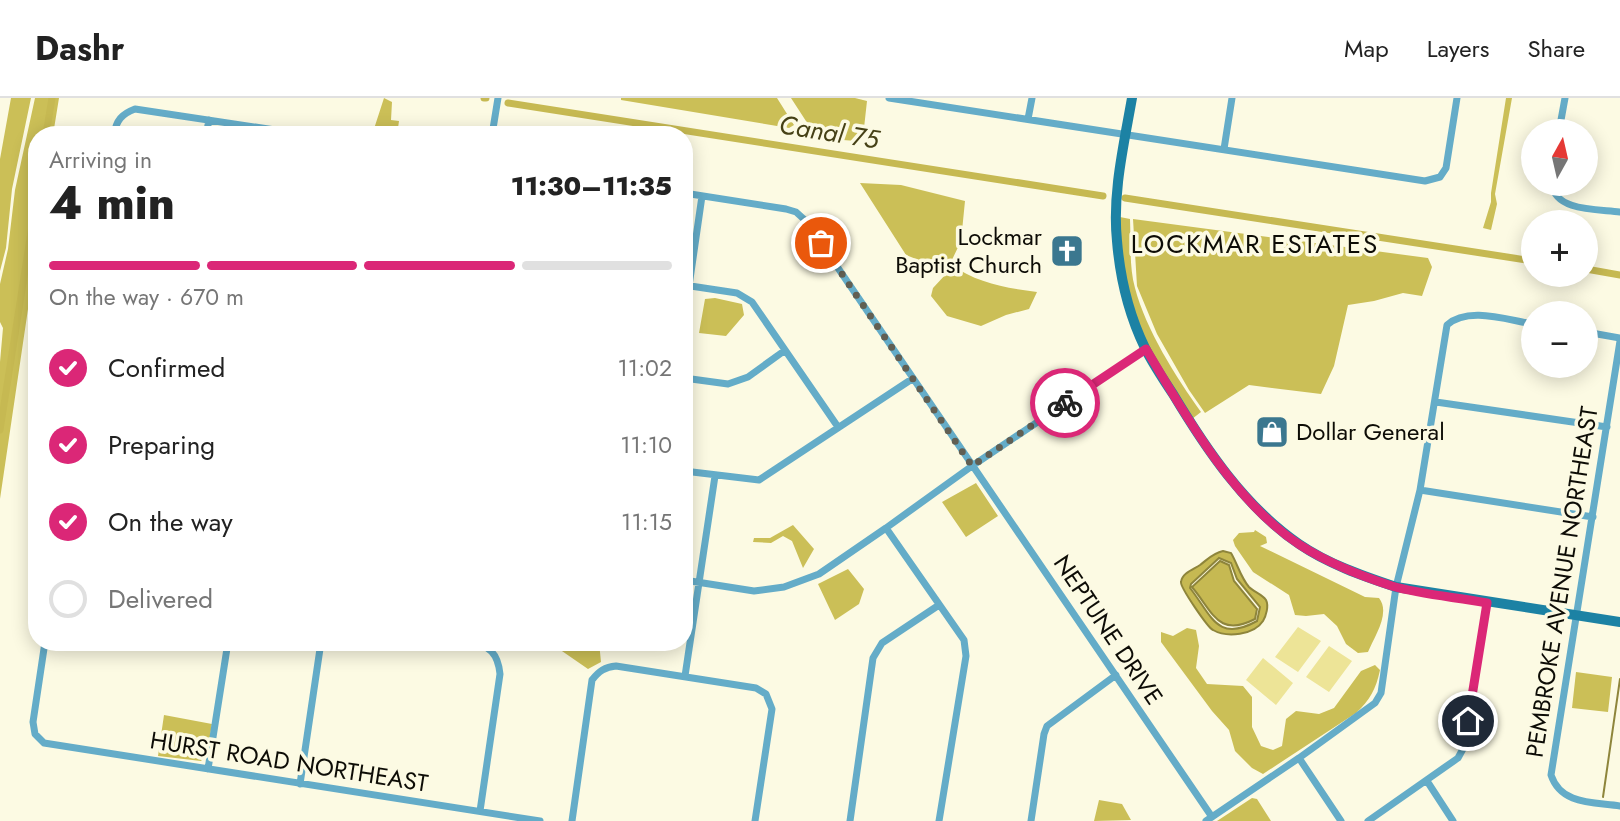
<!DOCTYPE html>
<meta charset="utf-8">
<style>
body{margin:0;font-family:Jost,sans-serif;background:#f6f6f6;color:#222;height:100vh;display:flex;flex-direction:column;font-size:26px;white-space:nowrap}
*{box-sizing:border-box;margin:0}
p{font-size:23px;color:#767676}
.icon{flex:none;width:38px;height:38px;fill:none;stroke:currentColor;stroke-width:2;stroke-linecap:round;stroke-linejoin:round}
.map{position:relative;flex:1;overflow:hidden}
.details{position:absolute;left:28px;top:28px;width:665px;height:525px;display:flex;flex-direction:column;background:#fff;border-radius:28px;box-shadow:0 4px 18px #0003}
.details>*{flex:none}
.needle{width:46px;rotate:8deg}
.fabs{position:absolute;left:1521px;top:21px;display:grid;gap:14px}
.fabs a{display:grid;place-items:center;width:77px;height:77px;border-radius:50%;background:#fff;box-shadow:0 4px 18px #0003;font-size:35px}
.pin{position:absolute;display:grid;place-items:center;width:60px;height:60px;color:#fff;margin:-30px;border:4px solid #fff;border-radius:50%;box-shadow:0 2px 7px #0007}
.courier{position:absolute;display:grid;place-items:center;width:70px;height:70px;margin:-35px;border:5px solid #db2777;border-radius:50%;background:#fff;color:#222;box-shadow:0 2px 9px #0007}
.head em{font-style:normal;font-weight:800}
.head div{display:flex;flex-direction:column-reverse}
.head{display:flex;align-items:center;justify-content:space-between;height:119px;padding:0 21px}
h1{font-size:46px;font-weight:800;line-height:52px}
.bar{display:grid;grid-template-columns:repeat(4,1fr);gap:10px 7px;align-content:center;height:84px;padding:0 21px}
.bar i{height:9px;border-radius:5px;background:#e0e0e0}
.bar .current{background:#db2777}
.bar p{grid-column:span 4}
ol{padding:0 21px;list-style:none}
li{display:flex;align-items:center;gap:21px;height:77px}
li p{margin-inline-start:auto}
li .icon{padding:7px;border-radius:50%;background:#db2777;color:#fff;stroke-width:4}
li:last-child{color:#767676}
li i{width:38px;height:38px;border:4px solid #e0e0e0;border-radius:50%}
header{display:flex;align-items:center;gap:42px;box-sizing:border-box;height:98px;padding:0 35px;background:#fff;border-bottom:2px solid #e0e0e0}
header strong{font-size:33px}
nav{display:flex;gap:38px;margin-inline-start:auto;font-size:24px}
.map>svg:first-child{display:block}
</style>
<header>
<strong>Dashr</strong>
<nav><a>Map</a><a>Layers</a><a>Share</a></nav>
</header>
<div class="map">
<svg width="1620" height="723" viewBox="0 0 1620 723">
<rect width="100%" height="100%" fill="#fcfae3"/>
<!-- green -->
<path fill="#ede497" d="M1298,529L1321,543L1298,574L1275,559Z
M1329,548L1352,563L1329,594L1306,579Z
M1263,560L1293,585L1276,607L1246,582Z"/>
<!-- forest -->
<path fill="#cbbf57" d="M11,0H31L12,91L6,150L0,173V61Z
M35,0H59L53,37H37V150L0,401V264L3,230L0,224V186L8,151L15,92Z
M384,0L392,4L391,22L399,23L397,37H372Z
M621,0H777L794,27L789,30L621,2Z
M791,0H855L867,3L863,39L856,43L817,40Z
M1506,0H1512L1495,96L1497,106L1491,132L1483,130L1491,104V95Z
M860,85L901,87L965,103L961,143L950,166C977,185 1005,190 1037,194L1029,211L1006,217L981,228L947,218L931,198L933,190L946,176L939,167L926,165L906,157Z
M1120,119L1130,121C1131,143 1129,169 1135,190C1146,232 1176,279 1201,314L1192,321C1178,297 1162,275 1150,251C1129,211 1120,163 1120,119Z
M1133,121L1428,160L1432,169L1422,198L1403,195L1374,203L1348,207L1334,268L1321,296L1249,287L1205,315L1189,292L1157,236L1137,188Z
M715,200L742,206L744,217L726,238L699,235L705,201Z
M976,385L998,418L966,439L942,404Z
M793,427L814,451L803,470L792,443L783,438L771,445L753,444L754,440H770Z
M1255,432L1266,439L1267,445L1260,448L1365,499L1379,500C1391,515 1374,539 1368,554L1358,555L1346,546L1337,528L1324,516L1306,518L1295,517L1289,497L1253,474L1235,448L1233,442L1239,435L1254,434Z
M848,471L864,491L859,506L835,522L818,486Z
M1187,530L1196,532L1199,548L1196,570L1207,586L1243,588L1252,599V629L1261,648L1273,652L1282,648L1286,621L1296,613L1319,616L1334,610L1361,573L1375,567L1380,572C1376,591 1370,602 1356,615L1263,676L1252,670L1235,653L1229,632L1212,613L1161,544V534L1173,538Z
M560,544H599L601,564L588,571L559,551Z
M1576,574L1612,579L1608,614L1572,610Z
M164,617L212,626L207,656L201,663L158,658Z
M1252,700L1257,701L1271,723H1217Z
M1099,702L1122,706L1131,722L1094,723Z"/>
<!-- water -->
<path fill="#c6b952" stroke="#8e853b" stroke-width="2" fill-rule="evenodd" d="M1223,453L1231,455C1237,465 1241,480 1249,489C1254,494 1262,496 1266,502C1269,508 1266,518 1263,523C1254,537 1227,540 1213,532C1208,530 1180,489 1181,484C1182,475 1194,471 1200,467C1208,461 1213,455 1223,453ZM1219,460L1231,465L1237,481L1260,509L1257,523C1217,545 1212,518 1190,490L1191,486Z
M1220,463L1229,467L1234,483L1257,511L1255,521C1218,540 1213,514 1192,489Z"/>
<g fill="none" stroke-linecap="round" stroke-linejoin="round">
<!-- stream -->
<path stroke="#8e853b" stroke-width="2" d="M1603,699L1620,581"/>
<!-- canal -->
<path stroke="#c6b952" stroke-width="7" d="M484,0H486
M508,5L1103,98
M46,37L52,0
M1125,100L1533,163
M1586,171L1620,177
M0,332L37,96"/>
<!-- street -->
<path stroke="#64acc8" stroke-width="7" d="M889,0L1425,83L1440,79L1446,70L1457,0
M1028,21L1032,0
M1559,33L1565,0
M114,37C116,22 122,16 135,11L308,37
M206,37L209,22
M492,37L498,0
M1224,51L1232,0
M1552,86C1555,114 1599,111 1620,114
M684,95L786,111L796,114L806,123L1212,719
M684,187L737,195L752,204L838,329
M689,188L702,98
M1586,234L1620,240
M1620,243L1551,677C1561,707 1593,704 1620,708
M684,280L728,286L748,279L784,253
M1436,304L1607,329
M684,373L759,382L912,281
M1420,392L1593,419
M886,430L964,542L966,558L939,723
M684,482L754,493L784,489L819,476L886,430L972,368L1146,251
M45,544L33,624L35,636L44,645L540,723
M469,544C490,547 498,556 500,576L480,713
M685,578L715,378
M1299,660L1341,723
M208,671L228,544
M1427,683L1453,723
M300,686L321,544
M572,723L592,582C599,573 605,569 616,568L756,590L766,596L772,611L755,723
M850,723L873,560L882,545L939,507
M1031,723L1044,636L1047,628L1116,577
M1206,723L1299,660L1375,605L1381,595L1396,489L1420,392L1447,227C1468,208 1507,222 1533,226
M1368,723L1458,660L1464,649L1487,505"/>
<!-- secondary -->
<path stroke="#1c82a4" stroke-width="10" d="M1132,0C1124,46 1112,96 1117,143C1120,180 1129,217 1145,250C1153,266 1163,281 1173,296C1206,351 1245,409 1299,446C1328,466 1363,478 1396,489L1620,524"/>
</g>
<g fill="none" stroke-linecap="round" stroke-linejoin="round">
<!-- done -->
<path stroke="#615f53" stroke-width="7" stroke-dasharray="0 12.6" d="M821,145L972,368L1065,305"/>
<!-- route -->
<path stroke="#db2777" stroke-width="9" d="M1065,305L1146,251C1185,317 1234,404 1300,447C1328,465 1361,478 1392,488C1423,497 1456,499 1487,505L1468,623"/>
</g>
<!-- icons -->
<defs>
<symbol id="church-square" viewBox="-11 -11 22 22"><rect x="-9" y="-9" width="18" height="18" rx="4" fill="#3b778f" stroke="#fcfae3"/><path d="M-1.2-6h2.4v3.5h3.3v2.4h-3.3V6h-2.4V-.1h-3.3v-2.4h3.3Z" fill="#fff"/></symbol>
<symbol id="shop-square" viewBox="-11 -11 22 22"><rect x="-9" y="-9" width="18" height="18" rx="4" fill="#3b778f" stroke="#fcfae3"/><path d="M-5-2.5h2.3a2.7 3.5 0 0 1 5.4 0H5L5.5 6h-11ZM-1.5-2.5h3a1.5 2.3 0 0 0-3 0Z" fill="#fff"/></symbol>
</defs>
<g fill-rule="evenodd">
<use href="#church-square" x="1048" y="134" width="38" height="38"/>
<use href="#shop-square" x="1253" y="315" width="38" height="38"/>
</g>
<g text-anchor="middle" stroke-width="7" stroke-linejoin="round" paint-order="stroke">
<!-- poi labels -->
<g font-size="24" fill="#0d0c06" stroke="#fcfae3" text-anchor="end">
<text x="1042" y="147">Lockmar<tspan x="1042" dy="28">Baptist Church</tspan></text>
<text x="1296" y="342" text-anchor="start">Dollar General</text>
</g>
<!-- street labels -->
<g font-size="24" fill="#0d0c06" stroke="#fcfae3">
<text transform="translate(1562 484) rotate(-81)" y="8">PEMBROKE AVENUE NORTHEAST</text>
<text transform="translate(1108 532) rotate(56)" y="8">NEPTUNE DRIVE</text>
<text transform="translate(289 664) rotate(9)" y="8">HURST ROAD NORTHEAST</text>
</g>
<!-- water labels -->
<g font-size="26" font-style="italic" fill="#464116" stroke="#fcfae3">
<text transform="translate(829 34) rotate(9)" y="9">Canal 75</text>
</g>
<!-- neighbourhood labels -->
<g font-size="26" letter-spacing="2" fill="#0d0c06" stroke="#fcfae3">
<text x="1255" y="155">LOCKMAR ESTATES</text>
</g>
</g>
</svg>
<div class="fabs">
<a><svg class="needle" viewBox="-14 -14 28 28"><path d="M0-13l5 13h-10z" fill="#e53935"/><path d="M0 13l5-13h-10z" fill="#767676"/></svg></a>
<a>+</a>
<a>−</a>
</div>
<div class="pin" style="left:821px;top:145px;background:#ea580c"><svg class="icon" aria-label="bag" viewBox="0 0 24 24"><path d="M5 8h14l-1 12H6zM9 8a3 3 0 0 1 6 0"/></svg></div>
<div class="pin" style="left:1468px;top:623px;background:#1f2937"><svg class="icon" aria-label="home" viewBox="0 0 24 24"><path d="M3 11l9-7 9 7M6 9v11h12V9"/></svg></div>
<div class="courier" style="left:1065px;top:305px"><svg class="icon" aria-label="bike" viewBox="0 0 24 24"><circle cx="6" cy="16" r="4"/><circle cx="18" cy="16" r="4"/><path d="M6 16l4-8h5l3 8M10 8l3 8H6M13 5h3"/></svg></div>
<section class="details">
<div class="head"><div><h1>4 min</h1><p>Arriving in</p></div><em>11:30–11:35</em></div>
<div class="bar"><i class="current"></i><i class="current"></i><i class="current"></i><i></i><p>On the way · 670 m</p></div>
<ol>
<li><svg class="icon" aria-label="check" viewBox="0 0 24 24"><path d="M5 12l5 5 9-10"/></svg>Confirmed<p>11:02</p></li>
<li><svg class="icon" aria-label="check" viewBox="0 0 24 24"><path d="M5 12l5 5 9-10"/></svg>Preparing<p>11:10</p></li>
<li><svg class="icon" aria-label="check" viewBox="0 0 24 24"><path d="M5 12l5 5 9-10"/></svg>On the way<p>11:15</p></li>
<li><i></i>Delivered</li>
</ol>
</section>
</div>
